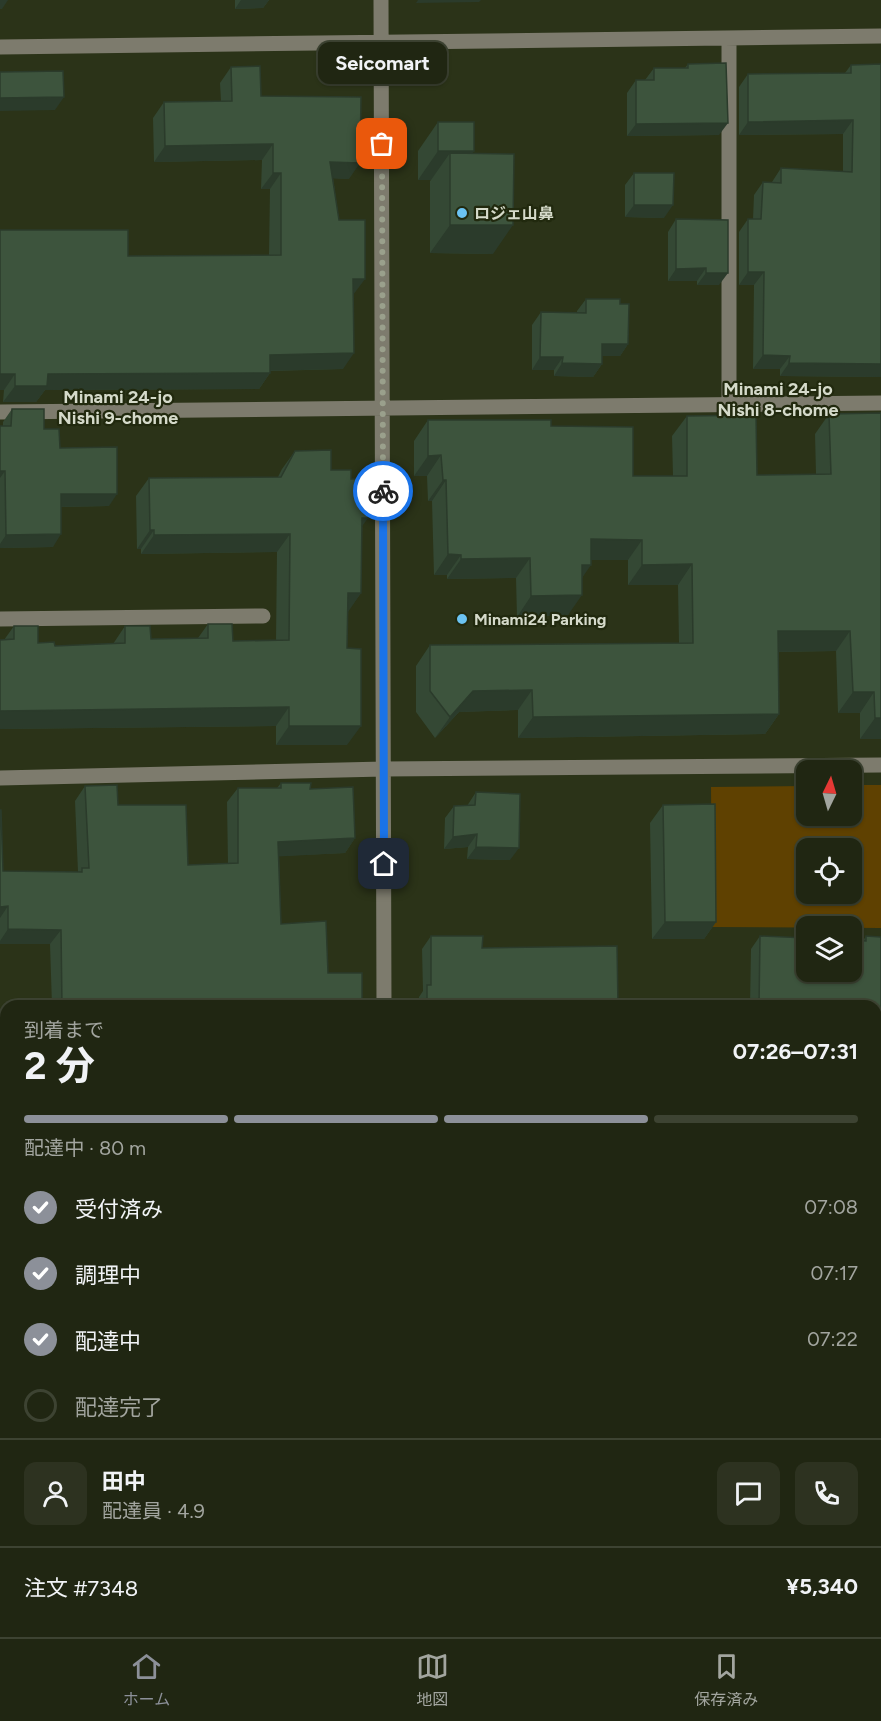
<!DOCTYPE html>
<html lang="ja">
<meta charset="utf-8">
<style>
body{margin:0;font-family:Figtree,"Noto Sans JP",sans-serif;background:#2d3220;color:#f1f3f6;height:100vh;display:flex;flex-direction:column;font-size:22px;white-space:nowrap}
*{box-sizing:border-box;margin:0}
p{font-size:20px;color:#a2a59f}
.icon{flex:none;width:33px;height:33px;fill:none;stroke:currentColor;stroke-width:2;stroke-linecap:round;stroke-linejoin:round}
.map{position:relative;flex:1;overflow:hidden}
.sheet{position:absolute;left:0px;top:1000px;width:882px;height:638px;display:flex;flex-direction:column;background:#202612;border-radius:18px 18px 0 0;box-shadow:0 2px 4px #0004,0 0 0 2px #3d4332}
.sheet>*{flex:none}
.needle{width:39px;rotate:5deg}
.tools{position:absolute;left:796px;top:760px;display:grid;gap:12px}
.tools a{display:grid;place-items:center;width:66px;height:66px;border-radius:12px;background:#202612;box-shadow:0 2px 4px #0004,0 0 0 2px #3d4332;font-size:30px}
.pin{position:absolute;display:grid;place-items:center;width:51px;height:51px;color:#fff;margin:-26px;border-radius:12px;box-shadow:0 3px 9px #0006}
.courier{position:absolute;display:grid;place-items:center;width:60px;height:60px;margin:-30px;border:4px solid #1a73e8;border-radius:50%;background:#fff;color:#222;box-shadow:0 2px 8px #0007}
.bubble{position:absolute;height:42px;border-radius:12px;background:#202612;box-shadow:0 2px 4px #0004,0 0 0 2px #3d4332;font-size:20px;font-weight:700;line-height:42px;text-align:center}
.summary em{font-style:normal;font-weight:700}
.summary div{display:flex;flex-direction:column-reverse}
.summary{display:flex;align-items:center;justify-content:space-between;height:102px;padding:0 24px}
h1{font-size:39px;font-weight:700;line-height:45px}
.bar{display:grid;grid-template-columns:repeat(4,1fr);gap:9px 6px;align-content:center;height:72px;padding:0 24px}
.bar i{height:8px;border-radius:4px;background:#3d4332}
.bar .active{background:#8c9099}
.bar p{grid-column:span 4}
.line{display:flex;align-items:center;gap:15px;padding:0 24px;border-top:2px solid #3d4332}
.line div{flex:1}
.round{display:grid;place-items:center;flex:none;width:63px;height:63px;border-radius:12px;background:#2d3220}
ol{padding:0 24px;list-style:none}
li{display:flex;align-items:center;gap:18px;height:66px}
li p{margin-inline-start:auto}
li .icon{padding:6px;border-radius:50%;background:#8c9099;color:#fff;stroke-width:4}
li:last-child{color:#a2a59f}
li i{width:33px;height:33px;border:3px solid #3d4332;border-radius:50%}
.tabs{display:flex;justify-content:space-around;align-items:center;height:84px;border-top:2px solid #3d4332;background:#202612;font-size:16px;color:#a2a59f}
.tabs a{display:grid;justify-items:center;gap:3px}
.tabs .active{color:#8c9099}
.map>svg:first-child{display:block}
</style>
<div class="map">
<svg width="881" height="1637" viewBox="0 0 881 1637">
<rect width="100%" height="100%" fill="#2b3318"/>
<!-- green -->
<path fill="#5f4101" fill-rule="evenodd" d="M852,785H881V928L712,927L711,787L807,786V816H852ZM807,849H852V894H807Z"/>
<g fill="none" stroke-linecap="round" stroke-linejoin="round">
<!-- minor -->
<path stroke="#7d7b6d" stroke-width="15" d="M381,0L384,1006
M729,38V405
M0,47L881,36
M0,412L881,403
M0,619L263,616
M0,778L384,769L881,765
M0,1140H6
M876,1486H881
M0,1538H6
M385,1632V1637"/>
</g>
<!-- wall -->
<path fill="#344834" d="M235,0H269L263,8L235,9Z
M688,64L719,135L627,136V93L636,80H645L654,68H685Z
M881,64V377L780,376V369H753L754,285H739V232L748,219H753L754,195L763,182H772L781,168L843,172V134L739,135V87L748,74L845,73L851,65Z
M231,67L261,96L349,179L333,178L339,220L353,295L343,369L270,371V373L259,389L45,390L36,402H3L4,390H0V230L128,256L269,255L270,189H261L262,160L154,162L153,118L164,102L221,101L220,83Z
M438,122L473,153L493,254L430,253V181L431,180H418V151Z
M634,173L664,218L625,217V185Z
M676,219L719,285H697V281H668V232Z
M586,299L620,304L628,344L620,356H602V364L593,377L554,376V370H532V325L541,312L577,313V311Z
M12,409L44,429L109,506L61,507L53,547L0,548V426H3V422Z
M881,413V739H860V713H838L836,651L778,652L779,714L765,734L518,738V710L459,712L435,738L416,712V666L430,645L679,643L678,585H628V560H591L582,578L568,615L517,617L516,578L447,579V575H434L432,501H428L427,476H414V441L428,420L551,426L633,476H673L672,436L687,416L757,475L816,474L815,434L829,414Z
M295,451L331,470L351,479L361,527V593L347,612V745H276V726L0,729V640H4L14,626L38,643L55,646L113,644L125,626L151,639L198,638L208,624L233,641L276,640L277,552L141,554V549H137L136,496L149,478L278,477L282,469Z
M281,783L310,789L355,838L345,853L279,856L281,924L328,973L362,1006H52L50,944H0V810L3,871L78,872L75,801L85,786L118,805L188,865L228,864L227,802L238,788H277Z
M476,792L510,860L467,859L468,847L444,849L445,818L454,806H467Z
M663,805L716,922L704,939H652L650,823Z
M431,936L482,948L618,1006H419V997L423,991L422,949Z
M760,936L863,941L866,936L881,937V1115L876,1116L881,1121V1213H876V1006H750L751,949Z
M6,1166V1323H2V1246Z
M6,1399V1477H1L2,1405Z
M0,1547H6V1632H362V1637H1Z
M436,1632H836V1637H436Z"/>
<!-- shaded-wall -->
<path fill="#2b3b2b" d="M0,0H8L2,9H0Z
M241,0H269L263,8L235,9Z
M418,0H481L479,2L416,3Z
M64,97L55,110L0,111V98Z
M853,120L843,134L739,135L748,122Z
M728,123L719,135L627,136L636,124Z
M273,144L262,160L154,162L165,146Z
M438,151H474L454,180L450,153L431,180H418Z
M330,162L360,163L349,179L319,178Z
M273,173H281L270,189H261Z
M634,205H673L664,218L625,217Z
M450,225H513L493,254L430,253Z
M706,268L697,281H668L676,269Z
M748,272H764L754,285H739Z
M706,273H728L719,285H697Z
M353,279H365L353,295Z
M602,344H628L620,356H593Z
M354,353L343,369L258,371L270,355Z
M763,355L790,356L780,369H753Z
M540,357H563L554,370H532Z
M562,363L602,364L593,377L554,376Z
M789,363L881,364V377L780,376Z
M270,373L259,389L45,390L36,402H3L15,386L48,374Z
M0,374H15L4,390H0Z
M441,455L427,476H414L428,456Z
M0,471H5L0,478Z
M443,480H446L432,501H428Z
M61,494H117L109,506L52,507Z
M362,518H368L355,536Z
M150,530H154L141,549H137Z
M61,534L53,547L0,548V544L6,535Z
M290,534L277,552L141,554L154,535Z
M591,539L642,540L628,560H576Z
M448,554L461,555L447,575H434Z
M530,558L516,578L447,579L461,559Z
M692,564L678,585H628L642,565Z
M582,565H591L577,585Z
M348,593H361L348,612H334Z
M582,595L568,615L517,617L531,596Z
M778,631H850L836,651L763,652Z
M532,690L518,710L459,712L435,738L450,717L473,691Z
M853,692H874L860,713H838Z
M289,707L276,726L0,729V711Z
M779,714L765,734L518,738L533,717Z
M875,718H881V739H860Z
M289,726H361L347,745H276Z
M477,834L468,847L444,849L453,837Z
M355,838L345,853L268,857L278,842Z
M476,847L519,848L510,860L467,859Z
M8,906L0,918V907Z
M665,922H716L704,939H652Z
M8,929L61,930L50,944H0V941Z
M881,1104V1115L876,1116V1108Z
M876,1201H881V1213H876Z
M0,1229H6V1241L2,1246H0Z
M876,1426H881V1447H876Z
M6,1470V1477H1Z
M876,1546H881V1559H876Z
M6,1582V1587L0,1596V1583Z"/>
<!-- building -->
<path fill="#3d543d" stroke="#2b3b2b" stroke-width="1.5" d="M726,63L728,123L636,124V80H654V68H688V64Z
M881,64V364L789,363L790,356L763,355L764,272H748V219H761L763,182L781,183V168L852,172L853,120L748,122V74L851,73V65Z
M260,66L261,96L361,97L360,163L330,162L339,220H365V279H353L354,353L270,355V373L48,374L47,386H15V374H0V230H128V256L281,255V173H273V144L165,146L164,102L232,101L231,67Z
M63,71L64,97L0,98V72Z
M438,122H474V151H438Z
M450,153L514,154L513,225H450Z
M634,173H674L673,205H634Z
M676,219L728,220V273H706V268L676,269Z
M586,299H620V304H629L628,344H602V364L562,363L563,357H540L541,312L586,313Z
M12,409H44V429H59L60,448L117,447V494H61V534L6,535L5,471H0V426H11Z
M881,413V718H875L874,692H853L850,631H778L779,714L533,717L532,690L473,691L450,717L430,691V645L693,643L692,564L642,565V540L591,539V565H582V595L531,596L530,558L461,559V555L448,554L446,480H443L441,455L428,456V420H551V426L633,427V476H687V416L756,415L757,475L831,474L829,414Z
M331,450V470H351V479H368V518H362L361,593H348L347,648L361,649V726H289V707L0,711V640L14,639V626H38V643L54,642L55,646L125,643V626H150L151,639L208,638V624H232L233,641L289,640L290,534L154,535V530H150L149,478L281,477L295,451Z
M281,783H311L310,789L353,787L355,838L278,842L281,924L326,921L328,973H362V1006H200V1005L166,1006H62L61,930L8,929V906L0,907V810H1L3,871L82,872V868H89L85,786L117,785L118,805H186L188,865L238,863V788H281Z
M476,792L520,794L519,848L476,847L477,834L453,837L454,806L475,805Z
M715,804L716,922H665L663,805Z
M431,936H483L482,948L617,946L618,1006H427V985H431Z
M760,936L807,938V972H852V940L866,941V936L881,937V1104L876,1108V1117L881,1121V1201H876V1006H759Z
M0,1166H6V1229H0Z
M881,1335V1426H876V1336Z
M876,1515H881V1546H876Z
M0,1547H6V1582L0,1583Z
M12,1632H362V1637H12Z
M445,1632H836V1637H445Z"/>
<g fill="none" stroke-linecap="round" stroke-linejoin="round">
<!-- done -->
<path stroke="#9aa08c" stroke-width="6" stroke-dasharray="0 10.8" d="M382,144L383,491"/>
<!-- route -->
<path stroke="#1a73e8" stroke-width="8" d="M383,491L384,864"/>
</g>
<!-- markers -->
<g fill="#6bc3f2" stroke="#21290e" stroke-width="2">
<circle cx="462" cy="213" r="6"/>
<circle cx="462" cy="619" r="6"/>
</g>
<g text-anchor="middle" stroke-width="4.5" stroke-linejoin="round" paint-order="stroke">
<!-- poi labels -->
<g font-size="16" font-weight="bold" fill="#d5daca" stroke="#21290e" text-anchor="start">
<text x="474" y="219">ロジェ山鼻</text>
<text x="474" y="625">Minami24 Parking</text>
</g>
<!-- neighbourhood labels -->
<g font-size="18" font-weight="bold" fill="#d5daca" stroke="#21290e">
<text x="778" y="395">Minami 24-jo<tspan x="778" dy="21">Nishi 8-chome</tspan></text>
<text x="118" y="403">Minami 24-jo<tspan x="118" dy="21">Nishi 9-chome</tspan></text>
</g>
</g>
</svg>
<div class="tools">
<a><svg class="needle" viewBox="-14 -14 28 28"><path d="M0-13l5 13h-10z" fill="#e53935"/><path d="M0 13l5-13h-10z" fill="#a2a59f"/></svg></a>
<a><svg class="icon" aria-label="locate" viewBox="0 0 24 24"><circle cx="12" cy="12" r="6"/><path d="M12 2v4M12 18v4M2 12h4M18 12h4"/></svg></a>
<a><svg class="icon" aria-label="layers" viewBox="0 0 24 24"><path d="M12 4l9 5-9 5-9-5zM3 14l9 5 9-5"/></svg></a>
</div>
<div class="pin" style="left:382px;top:144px;background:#ea580c"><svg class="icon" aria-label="bag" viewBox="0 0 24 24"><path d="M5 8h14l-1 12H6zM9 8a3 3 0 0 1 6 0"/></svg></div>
<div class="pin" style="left:384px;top:864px;background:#1f2937"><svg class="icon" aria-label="home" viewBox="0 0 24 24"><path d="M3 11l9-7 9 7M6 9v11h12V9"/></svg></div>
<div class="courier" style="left:383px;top:491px"><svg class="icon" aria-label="bike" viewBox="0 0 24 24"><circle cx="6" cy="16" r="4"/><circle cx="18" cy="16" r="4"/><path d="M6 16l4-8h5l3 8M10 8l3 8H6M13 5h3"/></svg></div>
<div class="bubble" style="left:318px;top:42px;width:129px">Seicomart</div>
<section class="sheet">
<div class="summary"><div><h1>2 分</h1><p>到着まで</p></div><em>07:26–07:31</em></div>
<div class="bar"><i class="active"></i><i class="active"></i><i class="active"></i><i></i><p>配達中 · 80 m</p></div>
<ol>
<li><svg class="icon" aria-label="check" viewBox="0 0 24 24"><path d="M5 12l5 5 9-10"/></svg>受付済み<p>07:08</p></li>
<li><svg class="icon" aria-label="check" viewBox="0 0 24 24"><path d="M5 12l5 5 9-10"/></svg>調理中<p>07:17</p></li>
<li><svg class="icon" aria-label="check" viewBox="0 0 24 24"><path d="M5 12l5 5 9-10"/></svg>配達中<p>07:22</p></li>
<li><i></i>配達完了</li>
</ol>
<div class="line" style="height:108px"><a class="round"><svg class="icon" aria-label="person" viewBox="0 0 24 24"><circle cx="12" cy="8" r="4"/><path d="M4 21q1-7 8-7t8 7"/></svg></a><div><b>田中</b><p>配達員 · 4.9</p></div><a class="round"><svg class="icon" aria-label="chat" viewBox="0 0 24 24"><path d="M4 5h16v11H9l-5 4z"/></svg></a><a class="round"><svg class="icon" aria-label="phone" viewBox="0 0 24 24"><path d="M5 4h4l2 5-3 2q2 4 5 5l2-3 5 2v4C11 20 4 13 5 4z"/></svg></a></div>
<div class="line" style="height:78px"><div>注文 #7348</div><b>¥5,340</b></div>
</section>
</div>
<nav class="tabs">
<a class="active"><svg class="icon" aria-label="home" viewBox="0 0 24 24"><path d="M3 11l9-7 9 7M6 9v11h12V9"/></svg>ホーム</a>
<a><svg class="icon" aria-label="map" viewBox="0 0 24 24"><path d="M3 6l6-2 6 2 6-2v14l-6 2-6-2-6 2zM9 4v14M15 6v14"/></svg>地図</a>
<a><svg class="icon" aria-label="saved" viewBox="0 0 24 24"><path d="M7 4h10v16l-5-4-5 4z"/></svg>保存済み</a>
</nav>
